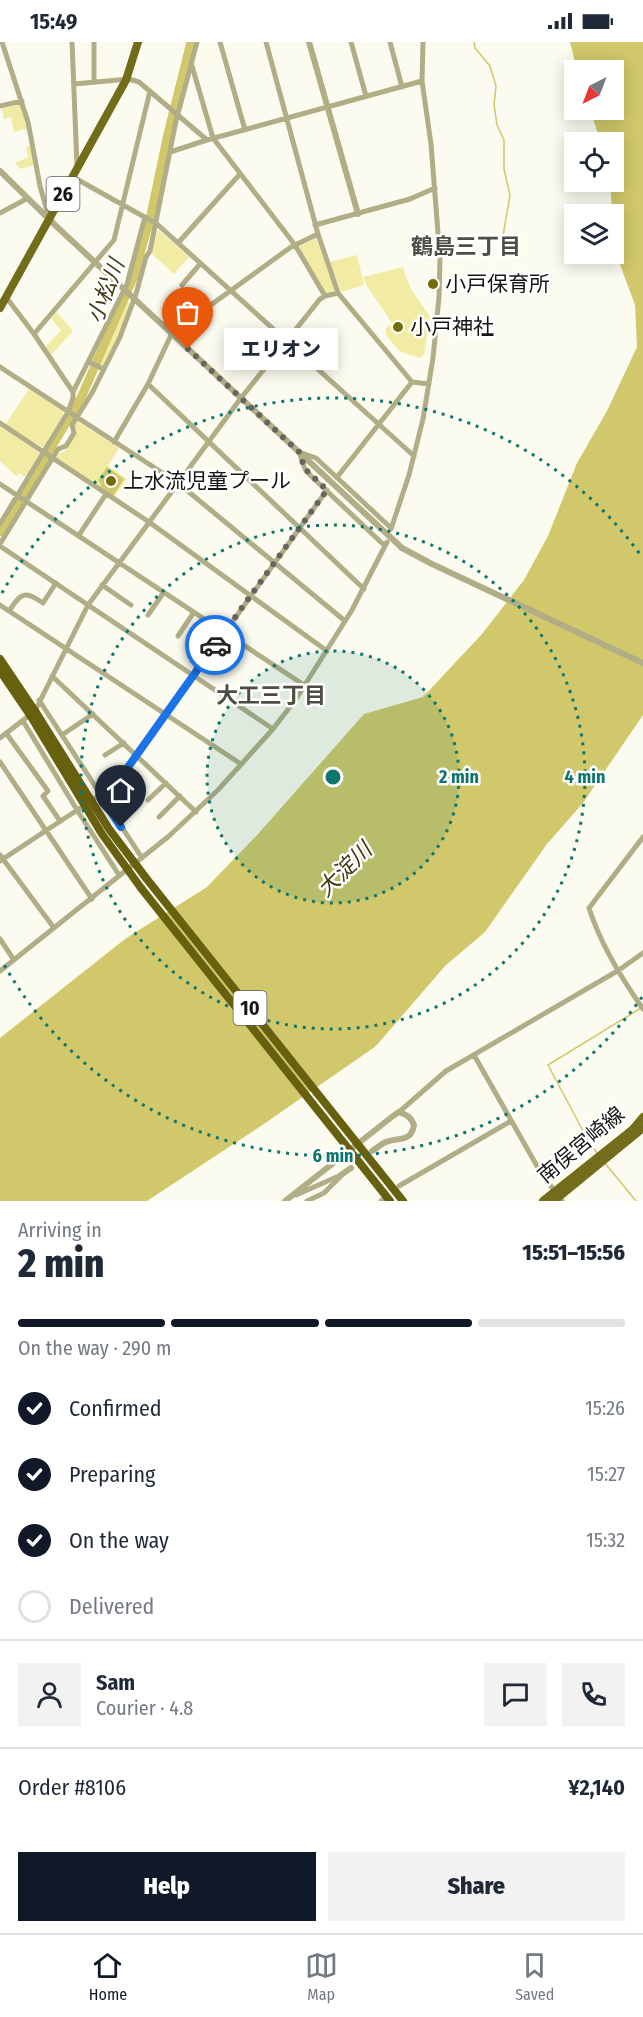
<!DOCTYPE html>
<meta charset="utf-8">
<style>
body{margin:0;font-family:"Fira Sans Condensed","Noto Sans JP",sans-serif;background:#f2f2f3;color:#1f2937;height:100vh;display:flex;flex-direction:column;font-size:22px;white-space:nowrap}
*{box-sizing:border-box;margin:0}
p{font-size:20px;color:#747a83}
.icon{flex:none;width:33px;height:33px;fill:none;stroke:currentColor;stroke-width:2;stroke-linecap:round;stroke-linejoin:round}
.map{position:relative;height:1159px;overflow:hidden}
.side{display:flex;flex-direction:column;background:#fff;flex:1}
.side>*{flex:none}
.needle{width:39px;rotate:222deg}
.controls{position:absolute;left:564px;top:18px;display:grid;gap:12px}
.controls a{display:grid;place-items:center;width:60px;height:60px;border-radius:0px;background:#fff;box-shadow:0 3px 15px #0003;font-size:30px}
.pin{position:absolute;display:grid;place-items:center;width:51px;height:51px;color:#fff;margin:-62px -26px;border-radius:50% 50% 50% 0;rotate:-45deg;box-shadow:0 0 6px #0007}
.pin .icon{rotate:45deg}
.courier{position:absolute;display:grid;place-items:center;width:60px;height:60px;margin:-30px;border:4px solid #1a73e8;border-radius:50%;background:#fff;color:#222;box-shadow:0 2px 8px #0007}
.bubble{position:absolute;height:42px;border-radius:0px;background:#fff;box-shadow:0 3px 15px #0003;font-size:20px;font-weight:800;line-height:42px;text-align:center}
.overview em{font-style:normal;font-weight:800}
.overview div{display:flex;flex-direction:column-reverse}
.overview{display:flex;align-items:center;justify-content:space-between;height:102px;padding:0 18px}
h1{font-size:39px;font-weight:800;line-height:45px}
.bar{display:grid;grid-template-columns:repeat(4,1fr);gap:9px 6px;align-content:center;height:72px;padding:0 18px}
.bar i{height:8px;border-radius:4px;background:#e0e1e3}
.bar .on{background:#111827}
.bar p{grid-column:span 4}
.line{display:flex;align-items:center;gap:15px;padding:0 18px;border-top:2px solid #e0e1e3}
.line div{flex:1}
.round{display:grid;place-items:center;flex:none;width:63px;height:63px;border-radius:0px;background:#f2f2f3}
ol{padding:0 18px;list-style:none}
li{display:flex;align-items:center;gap:18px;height:66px}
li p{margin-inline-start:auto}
li .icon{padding:6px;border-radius:50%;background:#111827;color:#fff;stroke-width:4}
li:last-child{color:#747a83}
li i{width:33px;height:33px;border:3px solid #e0e1e3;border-radius:50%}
.cta{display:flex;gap:12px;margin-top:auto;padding:12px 18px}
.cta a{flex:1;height:69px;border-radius:0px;background:#111827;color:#fff;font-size:24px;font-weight:800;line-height:69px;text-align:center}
.cta a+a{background:#f2f2f3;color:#1f2937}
.status{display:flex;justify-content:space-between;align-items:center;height:42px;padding:0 30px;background:#fff;direction:ltr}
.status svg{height:16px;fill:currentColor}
.tabs{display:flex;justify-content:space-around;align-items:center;height:84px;border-top:2px solid #e0e1e3;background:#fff;font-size:16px;color:#747a83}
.tabs a{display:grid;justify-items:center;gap:3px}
.tabs .on{color:#111827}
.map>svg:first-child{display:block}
</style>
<div class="status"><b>15:49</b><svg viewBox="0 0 49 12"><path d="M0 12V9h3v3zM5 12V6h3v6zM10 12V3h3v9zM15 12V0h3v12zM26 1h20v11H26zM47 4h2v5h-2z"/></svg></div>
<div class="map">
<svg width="643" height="1159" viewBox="0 0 643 1159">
<rect width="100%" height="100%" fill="#fcfbf0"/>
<!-- green -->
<path fill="#f1eba4" d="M21,62L27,87L14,90L11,75L4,77L2,67Z
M30,104L34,123L20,127L15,121L28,115L26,105Z
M157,189H160L189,215L174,232L152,212Z
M316,196L335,248L326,252L299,207L300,204Z
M357,213L364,243L341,250L330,220Z
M403,225C409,248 418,256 430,275L424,313L419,316L399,309L386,293V286L392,282C385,267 366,247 363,235Z
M122,254L130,262L119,295L103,325L90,319Z
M57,270L73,289L51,313L45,305L61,289L51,276Z
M29,347L63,369V373L44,406L5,383Z
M78,379L119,406L108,424L127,437L114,455L56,416L57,413L65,409L77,389L74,383Z
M0,383L41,412L26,436L19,431L16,434L0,419Z"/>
<!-- water -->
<path fill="#d0c86a" d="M570,0H643V673L583,761L547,802L485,890L445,924L376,1004L261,1084L147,1159H0V996L125,897L207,845L258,792L364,672L423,655L482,592L524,538L548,494L577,421L607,369L637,305L635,263L615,209L610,140H614V100H601L590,68H614V28H577Z
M107,425L124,437L113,454L100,444L101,442L98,438Z"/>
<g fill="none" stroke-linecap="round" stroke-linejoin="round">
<!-- stream -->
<path stroke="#d0c86a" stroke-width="1.5" d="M474,0L475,6L490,24L496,44L494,62L497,83L504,98V127L510,153L502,200
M598,1112L590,1102L548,1023L641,966
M604,1120L636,1159"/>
<!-- river -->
<path stroke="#d0c86a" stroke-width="9" d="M0,490L81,356L133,236L151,173L168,92L191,0"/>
<!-- minor -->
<path stroke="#b0ad87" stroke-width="5" d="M2,0L28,80L40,144L49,176
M72,0L77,124
M220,0L245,88
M266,0L318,192L338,251L412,340L429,342
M351,0L366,54
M390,0L402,45
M192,24L213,96L295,203L325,254
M94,40V0
M74,42L129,37L139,40L207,98
M0,64L22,59
M170,110L207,98L422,39
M73,135L157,182L414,414
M0,171L28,156
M315,183L410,157L435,146
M178,201L240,132
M182,243L200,222
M6,255L34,292L73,350
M34,292L114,198L150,49
M89,320L103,327
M0,325L178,441L345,579
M148,342L364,547
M0,381L149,480L327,609
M114,400L148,342L172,291L291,205L318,192
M338,434L412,340
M0,442L304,643
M0,482L68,370L73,356V350L127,242L145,175
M391,487L409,433L423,377L433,316L439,255L440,216L431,102L422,39L423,0
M79,493L106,452
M0,502L58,407L66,404L74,391L72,383L92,351L120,295L136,252L146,215L150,209L176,79L197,0
M0,504L273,687
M385,504L311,434L305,427L299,410L316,416L391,486
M102,543L131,563
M0,563L241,722
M9,569C21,551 24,548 43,561L56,541
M148,573L164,550
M178,594L194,570
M52,634L196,770
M39,658L142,816
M23,679L77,768L119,833
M6,691L48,749L43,754L60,779
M62,693L93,672
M0,696L35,669L88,563L241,356L320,257L325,254L338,251
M105,713L124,701
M0,720L92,857
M148,758L166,741
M159,775L180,754
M643,795L589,866C600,901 622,937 643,967
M0,813L54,886
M0,819L100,753L121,735L327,448
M0,897L14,918
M0,929L169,794L218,748L273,687L296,657L352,568L387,500
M474,1013L541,1131L562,1159
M399,1070L446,1029L619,928L643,911
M399,1144L511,1079
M296,1153L341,1133
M307,1159L324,1151L340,1135
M381,1159L382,1158"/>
<!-- tertiary -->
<path stroke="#b0ad87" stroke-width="6" d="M309,0L358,172
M0,129L56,184L299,410
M402,506L432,522L643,621
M341,1133L351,1126
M285,1159L393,1074L399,1070C407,1073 411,1075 414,1083C411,1101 398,1095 386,1100C381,1102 377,1106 372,1109"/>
<!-- primary -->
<path stroke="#736c1b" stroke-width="8" d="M0,266L126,38L138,0
M543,1159L632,1088L643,1075
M554,1159L643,1086"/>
<!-- trunk -->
<path stroke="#67600e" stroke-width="8" d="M0,617L35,669
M0,629L30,673
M146,836L403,1159
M141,846L390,1159"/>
<!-- tertiary-bridge -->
<path stroke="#b0ad87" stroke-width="6" d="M299,410L402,506"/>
<!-- trunk-bridge -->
<path stroke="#67600e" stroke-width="8" d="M35,669L109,787L146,836
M30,673L102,792L141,846"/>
</g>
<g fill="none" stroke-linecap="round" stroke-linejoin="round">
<!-- done -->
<path stroke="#66665f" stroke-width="6" stroke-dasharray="0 10.8" d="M188,307L299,410L305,427L327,448L215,603"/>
<!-- route -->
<path stroke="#1a73e8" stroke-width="8" d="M121,785L100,753L121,735L215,603"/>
</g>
<!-- distance rings -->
<circle cx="333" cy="735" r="126" fill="#0f766e" fill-opacity=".12"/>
<g fill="none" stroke="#0f766e" stroke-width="3" stroke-dasharray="3 6">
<circle cx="333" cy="735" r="126"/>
<circle cx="333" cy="735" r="252"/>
<path d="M642 955A379 379 0 0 1 2 919M2 551A379 379 0 0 1 642 515"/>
</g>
<!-- markers -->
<g fill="#746c08" stroke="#fff" stroke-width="2">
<circle cx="433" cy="242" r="6"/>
<circle cx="398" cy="285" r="6"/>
<circle cx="111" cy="439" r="6"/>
</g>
<g text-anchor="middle" stroke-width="5" stroke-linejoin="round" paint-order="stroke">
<!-- shield labels -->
<g fill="#fff" stroke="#5b5b58" stroke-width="1.5">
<rect x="46.5" y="135" width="33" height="34" rx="4.5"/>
<rect x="233.5" y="949" width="33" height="34" rx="4.5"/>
</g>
<g font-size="20" font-weight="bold" fill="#151511">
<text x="63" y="159">26</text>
<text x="250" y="973">10</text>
</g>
<!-- poi labels -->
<g font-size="21" fill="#151511" stroke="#fff" text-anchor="start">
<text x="445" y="249">小戸保育所</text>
<text x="410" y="292">小戸神社</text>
<text x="123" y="446">上水流児童プール</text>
</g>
<!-- street labels -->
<g font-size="21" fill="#151511" stroke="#fff">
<text transform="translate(581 1103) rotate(-40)" y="7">南俣宮崎線</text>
</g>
<!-- neighbourhood labels -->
<g font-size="22" font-weight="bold" fill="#4e4d44" stroke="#fff">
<text x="466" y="212">鶴島三丁目</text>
<text x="271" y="661">大工三丁目</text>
</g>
<!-- water labels -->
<g font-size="22" font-style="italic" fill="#3e3a12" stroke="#fff">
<text transform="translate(105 249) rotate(-69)" y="8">小松川</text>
<text transform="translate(344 827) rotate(-45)" y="8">大淀川</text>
</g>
</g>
<circle cx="333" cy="735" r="9" fill="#0f766e" stroke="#fff" stroke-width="3"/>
<g font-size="18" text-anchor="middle" font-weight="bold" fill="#0f766e" stroke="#fff" stroke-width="5" stroke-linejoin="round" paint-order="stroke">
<text x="459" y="741">2 min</text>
<text x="585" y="741">4 min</text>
<text x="333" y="1120">6 min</text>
</g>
</svg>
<div class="controls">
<a><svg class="needle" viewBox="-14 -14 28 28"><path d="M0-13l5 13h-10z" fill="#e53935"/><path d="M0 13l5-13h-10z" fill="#747a83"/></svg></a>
<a><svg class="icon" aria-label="locate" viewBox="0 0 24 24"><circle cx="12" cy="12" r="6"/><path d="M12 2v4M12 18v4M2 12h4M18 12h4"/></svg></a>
<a><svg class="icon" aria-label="layers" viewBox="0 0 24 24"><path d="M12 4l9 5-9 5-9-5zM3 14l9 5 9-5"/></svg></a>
</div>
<div class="pin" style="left:188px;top:307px;background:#ea580c"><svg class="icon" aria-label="bag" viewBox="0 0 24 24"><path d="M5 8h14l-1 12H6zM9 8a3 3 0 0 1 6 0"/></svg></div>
<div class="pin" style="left:121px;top:785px;background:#1f2937"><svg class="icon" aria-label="home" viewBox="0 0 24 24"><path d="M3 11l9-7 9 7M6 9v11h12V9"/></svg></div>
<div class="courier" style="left:215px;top:603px"><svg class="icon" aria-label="car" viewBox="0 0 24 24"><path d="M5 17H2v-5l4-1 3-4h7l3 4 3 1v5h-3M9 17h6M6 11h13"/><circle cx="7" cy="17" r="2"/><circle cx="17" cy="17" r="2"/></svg></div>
<div class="bubble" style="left:224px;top:286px;width:114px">エリオン</div>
</div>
<section class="side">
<div class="overview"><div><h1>2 min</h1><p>Arriving in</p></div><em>15:51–15:56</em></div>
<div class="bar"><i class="on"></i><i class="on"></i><i class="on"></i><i></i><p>On the way · 290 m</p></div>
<ol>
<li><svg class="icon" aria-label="check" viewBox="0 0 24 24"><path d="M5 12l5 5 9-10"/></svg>Confirmed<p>15:26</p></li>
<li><svg class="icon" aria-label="check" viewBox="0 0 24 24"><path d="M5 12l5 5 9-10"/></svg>Preparing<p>15:27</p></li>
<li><svg class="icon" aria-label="check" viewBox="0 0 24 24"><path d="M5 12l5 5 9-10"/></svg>On the way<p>15:32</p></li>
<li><i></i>Delivered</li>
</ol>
<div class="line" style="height:108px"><a class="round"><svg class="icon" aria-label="person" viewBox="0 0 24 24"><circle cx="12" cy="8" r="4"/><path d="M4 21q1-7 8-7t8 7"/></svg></a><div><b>Sam</b><p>Courier · 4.8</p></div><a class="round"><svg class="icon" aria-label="chat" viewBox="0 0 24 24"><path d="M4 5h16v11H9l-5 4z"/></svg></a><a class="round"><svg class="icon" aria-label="phone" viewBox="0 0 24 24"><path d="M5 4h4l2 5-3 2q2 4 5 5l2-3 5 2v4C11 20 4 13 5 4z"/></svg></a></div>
<div class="line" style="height:78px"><div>Order #8106</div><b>¥2,140</b></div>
<div class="cta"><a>Help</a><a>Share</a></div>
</section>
<nav class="tabs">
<a class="on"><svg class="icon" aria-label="home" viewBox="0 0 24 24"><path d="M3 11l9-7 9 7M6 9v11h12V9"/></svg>Home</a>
<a><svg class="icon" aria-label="map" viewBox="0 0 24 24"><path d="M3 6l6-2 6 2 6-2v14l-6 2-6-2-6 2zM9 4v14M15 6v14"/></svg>Map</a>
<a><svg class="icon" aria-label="saved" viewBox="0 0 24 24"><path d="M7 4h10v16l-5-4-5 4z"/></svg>Saved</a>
</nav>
